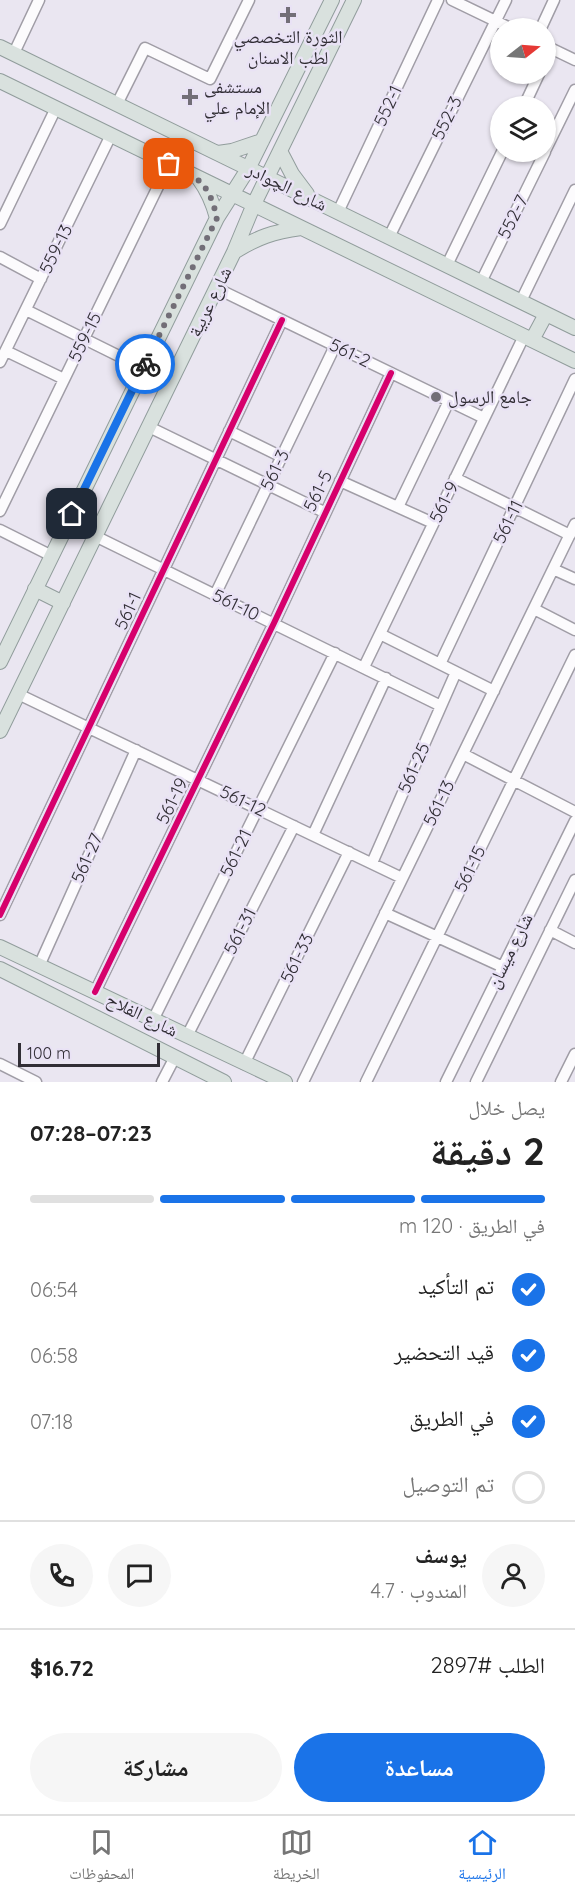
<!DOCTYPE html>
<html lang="ar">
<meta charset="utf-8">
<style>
body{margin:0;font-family:Quicksand,"Noto Naskh Arabic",sans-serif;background:#f6f6f6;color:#222;direction:rtl;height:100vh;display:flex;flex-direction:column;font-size:22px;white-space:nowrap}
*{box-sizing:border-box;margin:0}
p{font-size:20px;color:#767676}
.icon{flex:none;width:33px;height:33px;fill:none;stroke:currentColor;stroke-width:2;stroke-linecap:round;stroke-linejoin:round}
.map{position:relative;height:1082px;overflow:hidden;direction:ltr}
.details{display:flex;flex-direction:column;background:#fff;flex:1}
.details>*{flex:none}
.needle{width:39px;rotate:73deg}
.controls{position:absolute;left:490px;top:18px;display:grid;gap:12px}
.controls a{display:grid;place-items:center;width:66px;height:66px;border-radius:50%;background:#fff;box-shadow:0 2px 4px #0004;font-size:30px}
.scale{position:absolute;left:18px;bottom:15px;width:142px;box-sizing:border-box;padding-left:6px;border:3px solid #312e35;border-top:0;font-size:16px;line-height:21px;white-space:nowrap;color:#312e35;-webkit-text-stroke:4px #e9e2f5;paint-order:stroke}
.pin{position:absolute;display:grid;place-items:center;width:51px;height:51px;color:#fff;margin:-26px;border-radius:12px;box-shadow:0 3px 9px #0006}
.courier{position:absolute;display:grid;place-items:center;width:60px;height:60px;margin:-30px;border:4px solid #1a73e8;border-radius:50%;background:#fff;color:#222;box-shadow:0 2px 8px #0007}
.overview em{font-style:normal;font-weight:700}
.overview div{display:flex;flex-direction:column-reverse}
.overview{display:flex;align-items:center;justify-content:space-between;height:102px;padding:0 30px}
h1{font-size:39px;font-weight:700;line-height:45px}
.bar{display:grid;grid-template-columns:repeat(4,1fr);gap:9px 6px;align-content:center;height:72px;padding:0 30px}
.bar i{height:8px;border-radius:4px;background:#e0e0e0}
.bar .active{background:#1a73e8}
.bar p{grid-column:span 4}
.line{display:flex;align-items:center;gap:15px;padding:0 30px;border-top:2px solid #e0e0e0}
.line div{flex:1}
.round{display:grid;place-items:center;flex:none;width:63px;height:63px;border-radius:32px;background:#f6f6f6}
ol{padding:0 30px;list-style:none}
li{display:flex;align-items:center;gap:18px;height:66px}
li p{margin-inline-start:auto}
li .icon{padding:6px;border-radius:50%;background:#1a73e8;color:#fff;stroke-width:4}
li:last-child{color:#767676}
li i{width:33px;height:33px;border:3px solid #e0e0e0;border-radius:50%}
.button{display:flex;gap:12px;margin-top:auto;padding:12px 30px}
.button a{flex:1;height:69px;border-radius:36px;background:#1a73e8;color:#fff;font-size:24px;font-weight:700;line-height:69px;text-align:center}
.button a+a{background:#f6f6f6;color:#222}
.dock{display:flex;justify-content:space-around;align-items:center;height:84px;border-top:2px solid #e0e0e0;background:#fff;font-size:16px;color:#767676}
.dock a{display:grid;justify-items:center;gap:3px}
.dock .active{color:#1a73e8}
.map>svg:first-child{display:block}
</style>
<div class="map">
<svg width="575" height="1082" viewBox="0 0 575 1082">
<rect width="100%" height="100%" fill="#eae6f1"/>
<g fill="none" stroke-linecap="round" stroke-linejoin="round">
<defs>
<path id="minor" d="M452,0L510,28
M541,28L554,0
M546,46L575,60
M14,53L39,0
M546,60L551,49
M117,104L145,48L210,79L249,0
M524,106L539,74
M546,149L575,90
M338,212L438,0
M0,224L56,108
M389,237L506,0
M0,257L41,279
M447,265L502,152
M481,282L545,152
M216,288L484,418
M521,301L575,190
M26,310L143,368
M6,351L64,379
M0,362L111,135
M149,427L324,512
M229,431L282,457
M455,478L570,535
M340,481L433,523
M398,507L449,401
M0,511L169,164
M0,530L52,556
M95,536L441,706
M553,569L575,579
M215,595L335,346
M534,609L575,630
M380,634L494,691
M440,664L575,379
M364,667L524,336
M18,694L402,878
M463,754L575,812
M313,835L386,678
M372,863L456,672
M385,913L503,967
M0,915L282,320
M550,930L575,943
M39,966L136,750
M95,992L274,623L391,373
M153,1020L335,653
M187,1036L294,826
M0,1064L36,1082
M244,1064L349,852
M162,1082L175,1057
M303,1082L575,524
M366,1082L575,655
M446,1082L575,821
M476,1082L575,880
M561,1082L575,1054"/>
<path id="major" d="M0,47L575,328
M0,81L575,361
M280,151L292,174L307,194
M218,153L232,151L262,141
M199,179C208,191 213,203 217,218
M234,252C258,237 273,232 301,228
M532,340L546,314
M35,589L63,603
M0,662L217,218L248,169L332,0
M0,731L234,252L254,204L354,0
M0,947L285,1082
M0,969L224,1082"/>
</defs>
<!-- minor casing -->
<use href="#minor" stroke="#a09da6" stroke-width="13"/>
<!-- major casing -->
<use href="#major" stroke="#919d9c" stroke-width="16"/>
<!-- minor -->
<use href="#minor" stroke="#fcfbfd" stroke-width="10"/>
<!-- major -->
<use href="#major" stroke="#d9e1de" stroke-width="14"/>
<defs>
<path id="cycleway" d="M0,915L282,320
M95,992L274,623L391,373"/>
</defs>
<!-- cycleway casing -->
<use href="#cycleway" stroke="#e9e2f5" stroke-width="10"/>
<!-- cycleway -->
<use href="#cycleway" stroke="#d6006c" stroke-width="6"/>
</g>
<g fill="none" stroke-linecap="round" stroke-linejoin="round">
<!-- done -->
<path stroke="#726e77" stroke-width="6" stroke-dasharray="0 10.8" d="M145,364L217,218C209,184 200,178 169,164"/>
<!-- route -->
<path stroke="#1a73e8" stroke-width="8" d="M72,514L145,364"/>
</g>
<!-- markers -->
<g fill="#726e77" stroke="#e9e2f5" stroke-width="2">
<path d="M285 6h6v6h6v6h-6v6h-6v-6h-6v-6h6z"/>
<path d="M187 88h6v6h6v6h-6v6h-6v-6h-6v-6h6z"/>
<circle cx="436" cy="397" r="6"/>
</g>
<g text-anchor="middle" stroke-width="5" stroke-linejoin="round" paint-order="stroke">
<!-- poi labels -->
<g font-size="18" fill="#312e35" stroke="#e9e2f5" text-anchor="start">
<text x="288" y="43" text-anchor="middle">الثورة التخصصي<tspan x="288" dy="21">لطب الاسنان</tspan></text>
<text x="204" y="93">مستشفى<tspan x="204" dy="21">الإمام علي</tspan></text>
<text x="448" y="403">جامع الرسول</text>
</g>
<!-- street labels -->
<g font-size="18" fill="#312e35" stroke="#e9e2f5">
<text transform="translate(388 106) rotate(-65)" y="6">552-1</text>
<text transform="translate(447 118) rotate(-64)" y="6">552-3</text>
<text transform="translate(287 187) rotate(26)" y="6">شارع الچوادر</text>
<text transform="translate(513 217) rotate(-64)" y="6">552-7</text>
<text transform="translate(56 249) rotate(-64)" y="6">559-13</text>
<text transform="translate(210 302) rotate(-64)" y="6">شارع عربية</text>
<text transform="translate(85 337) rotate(-64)" y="6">559-15</text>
<text transform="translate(350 353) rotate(26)" y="6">561-2</text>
<text transform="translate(275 470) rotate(-64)" y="6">561-3</text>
<text transform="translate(318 491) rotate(-64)" y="6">561-5</text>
<text transform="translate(444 502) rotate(-64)" y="6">561-9</text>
<text transform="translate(508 522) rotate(-64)" y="6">561-11</text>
<text transform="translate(236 605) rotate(26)" y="6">561-10</text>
<text transform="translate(128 611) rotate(-65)" y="6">561-1</text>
<text transform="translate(414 768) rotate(-66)" y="6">561-25</text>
<text transform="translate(172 801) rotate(-64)" y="6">561-19</text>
<text transform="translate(243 801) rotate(26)" y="6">561-12</text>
<text transform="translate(439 803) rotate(-64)" y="6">561-13</text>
<text transform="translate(236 853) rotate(-64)" y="6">561-21</text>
<text transform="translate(87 858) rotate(-66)" y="6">561-27</text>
<text transform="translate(470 869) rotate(-64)" y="6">561-15</text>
<text transform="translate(240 931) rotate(-63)" y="6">561-31</text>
<text transform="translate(510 951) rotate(-64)" y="6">شارع ميسان</text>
<text transform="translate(297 958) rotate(-64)" y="6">561-33</text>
<text transform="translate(142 1015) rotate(26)" y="6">شارع الفلاح</text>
</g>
</g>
</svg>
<div class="controls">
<a><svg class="needle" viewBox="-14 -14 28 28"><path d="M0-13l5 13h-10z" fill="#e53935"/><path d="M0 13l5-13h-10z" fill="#767676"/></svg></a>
<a><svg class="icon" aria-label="layers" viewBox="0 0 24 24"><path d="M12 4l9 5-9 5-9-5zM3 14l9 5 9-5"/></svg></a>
</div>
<div class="scale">100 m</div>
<div class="pin" style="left:169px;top:164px;background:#ea580c"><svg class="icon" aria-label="bag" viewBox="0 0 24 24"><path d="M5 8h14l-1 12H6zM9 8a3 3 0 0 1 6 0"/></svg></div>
<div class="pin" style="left:72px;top:514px;background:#1f2937"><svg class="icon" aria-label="home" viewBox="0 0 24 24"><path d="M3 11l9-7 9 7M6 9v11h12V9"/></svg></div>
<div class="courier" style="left:145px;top:364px"><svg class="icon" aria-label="bike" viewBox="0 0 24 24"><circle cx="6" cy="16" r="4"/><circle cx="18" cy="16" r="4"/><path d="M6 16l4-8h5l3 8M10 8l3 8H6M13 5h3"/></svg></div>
</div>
<section class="details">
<div class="overview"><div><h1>2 دقيقة</h1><p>يصل خلال</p></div><em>07:23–07:28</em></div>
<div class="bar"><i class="active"></i><i class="active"></i><i class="active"></i><i></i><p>في الطريق · 120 m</p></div>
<ol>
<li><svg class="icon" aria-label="check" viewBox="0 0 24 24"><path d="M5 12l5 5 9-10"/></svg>تم التأكيد<p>06:54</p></li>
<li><svg class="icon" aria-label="check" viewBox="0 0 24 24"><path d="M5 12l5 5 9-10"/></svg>قيد التحضير<p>06:58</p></li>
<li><svg class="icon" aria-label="check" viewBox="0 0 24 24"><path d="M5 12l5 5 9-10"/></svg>في الطريق<p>07:18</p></li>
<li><i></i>تم التوصيل</li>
</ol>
<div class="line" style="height:108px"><a class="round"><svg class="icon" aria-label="person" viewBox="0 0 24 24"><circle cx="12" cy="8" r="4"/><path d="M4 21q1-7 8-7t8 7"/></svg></a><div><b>يوسف</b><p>المندوب · 4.7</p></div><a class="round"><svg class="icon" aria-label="chat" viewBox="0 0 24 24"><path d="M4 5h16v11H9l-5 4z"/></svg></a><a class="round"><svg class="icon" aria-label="phone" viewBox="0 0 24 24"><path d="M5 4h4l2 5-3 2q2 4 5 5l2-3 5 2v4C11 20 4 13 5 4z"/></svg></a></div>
<div class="line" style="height:78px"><div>الطلب #2897</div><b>$16.72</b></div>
<div class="button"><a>مساعدة</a><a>مشاركة</a></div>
</section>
<nav class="dock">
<a class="active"><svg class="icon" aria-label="home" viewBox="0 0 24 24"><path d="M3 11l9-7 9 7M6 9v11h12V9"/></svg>الرئيسية</a>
<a><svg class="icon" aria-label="map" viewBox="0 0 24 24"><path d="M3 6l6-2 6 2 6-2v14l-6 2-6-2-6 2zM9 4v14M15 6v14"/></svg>الخريطة</a>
<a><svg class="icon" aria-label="saved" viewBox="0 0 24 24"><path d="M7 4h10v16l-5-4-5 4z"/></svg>المحفوظات</a>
</nav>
